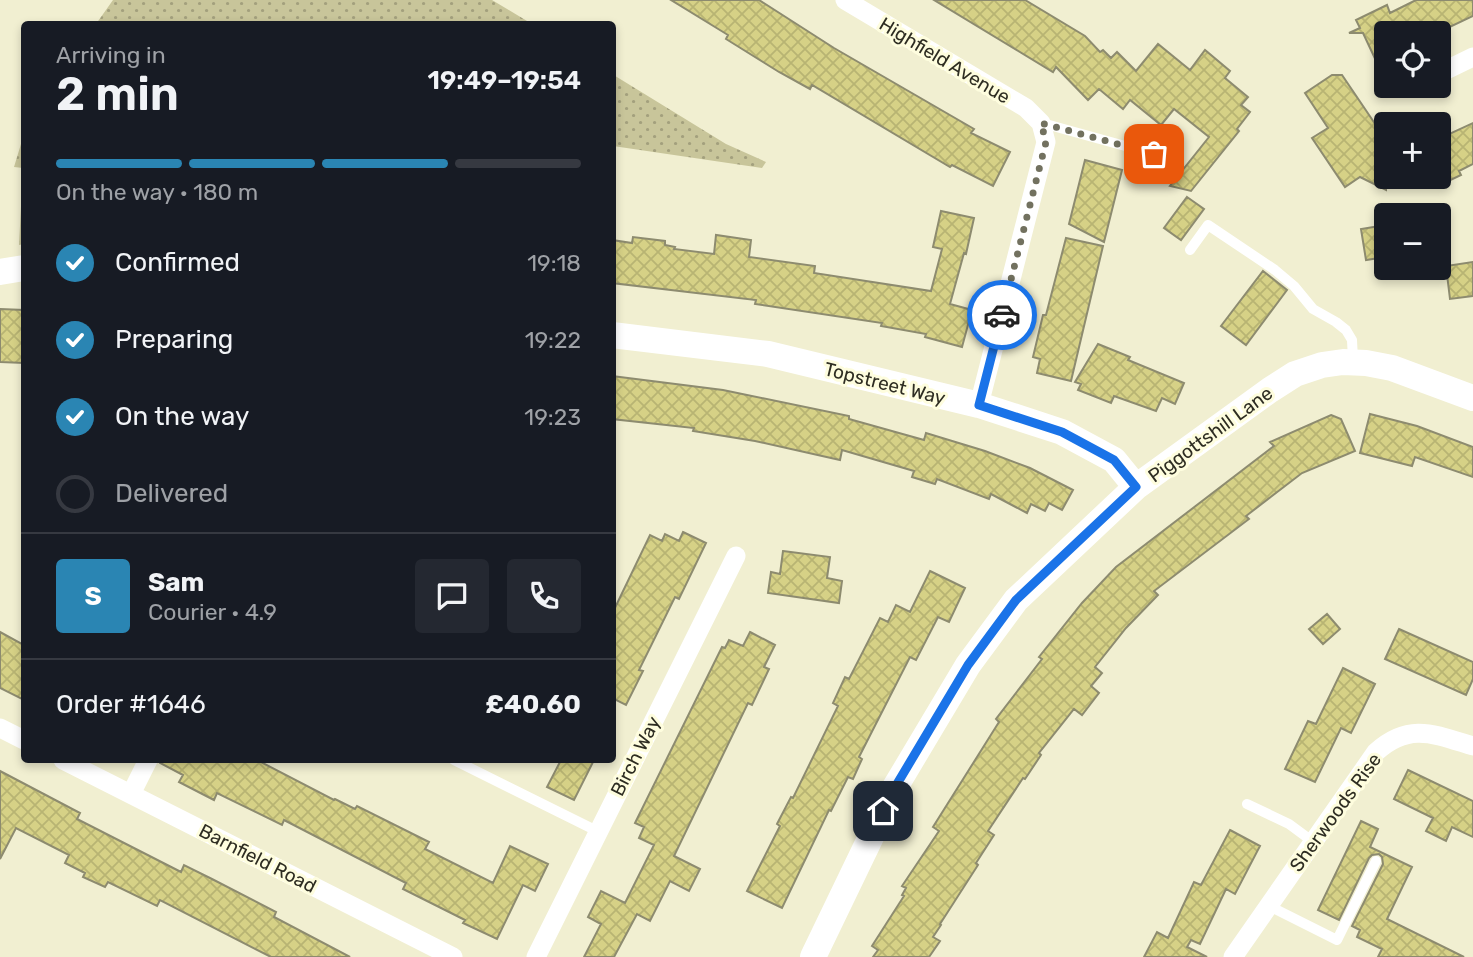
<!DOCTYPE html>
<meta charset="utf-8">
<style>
body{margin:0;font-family:Rubik,sans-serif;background:#242831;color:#f1f3f6;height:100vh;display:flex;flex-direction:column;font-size:26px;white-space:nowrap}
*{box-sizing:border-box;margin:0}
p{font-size:23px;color:#9ea1a6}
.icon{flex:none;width:38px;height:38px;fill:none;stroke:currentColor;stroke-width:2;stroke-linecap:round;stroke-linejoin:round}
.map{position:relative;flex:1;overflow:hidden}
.sheet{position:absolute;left:21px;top:21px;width:595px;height:742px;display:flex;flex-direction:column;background:#171b24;border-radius:7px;box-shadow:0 4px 10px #0003}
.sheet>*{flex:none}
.controls{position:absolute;left:1374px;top:21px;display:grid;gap:14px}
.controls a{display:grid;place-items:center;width:77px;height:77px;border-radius:7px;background:#171b24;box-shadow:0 4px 10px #0003;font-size:35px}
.pin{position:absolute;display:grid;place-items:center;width:60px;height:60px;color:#fff;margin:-30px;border-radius:14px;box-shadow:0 4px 10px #0006}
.courier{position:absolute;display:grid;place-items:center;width:70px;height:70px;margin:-35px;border:5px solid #1a73e8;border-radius:50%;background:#fff;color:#222;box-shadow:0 2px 9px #0007}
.overview em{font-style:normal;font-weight:600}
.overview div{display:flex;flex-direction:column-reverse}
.overview{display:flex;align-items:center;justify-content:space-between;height:119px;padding:0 35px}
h1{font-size:46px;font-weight:600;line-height:52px}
.bar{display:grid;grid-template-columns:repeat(4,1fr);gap:10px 7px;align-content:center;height:84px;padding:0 35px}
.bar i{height:9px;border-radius:5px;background:#363941}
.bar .active{background:#2a85b3}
.bar p{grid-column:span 4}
.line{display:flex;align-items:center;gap:18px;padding:0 35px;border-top:2px solid #363941}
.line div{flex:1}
.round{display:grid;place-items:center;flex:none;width:74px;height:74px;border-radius:7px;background:#242831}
ol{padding:0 35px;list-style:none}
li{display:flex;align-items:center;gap:21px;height:77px}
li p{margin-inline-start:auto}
li .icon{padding:7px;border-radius:50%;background:#2a85b3;color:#fff;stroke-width:4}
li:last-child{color:#9ea1a6}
li i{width:38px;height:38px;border:4px solid #363941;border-radius:50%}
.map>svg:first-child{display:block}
</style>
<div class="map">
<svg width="1473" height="957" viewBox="0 0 1473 957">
<defs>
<pattern id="grass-dots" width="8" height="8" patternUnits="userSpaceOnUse" patternTransform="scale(1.75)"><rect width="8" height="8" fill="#c8c59a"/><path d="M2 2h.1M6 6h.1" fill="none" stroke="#a3a07d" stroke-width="1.8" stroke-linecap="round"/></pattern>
<pattern id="building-cross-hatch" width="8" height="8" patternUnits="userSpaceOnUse" patternTransform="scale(1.75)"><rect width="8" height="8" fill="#d6d186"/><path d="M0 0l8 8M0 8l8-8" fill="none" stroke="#b8b473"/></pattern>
</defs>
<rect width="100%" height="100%" fill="#f1efd1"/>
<!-- grass -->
<path fill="url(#grass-dots)" d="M113,0H492L532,24H96Z
M612,74L726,144L766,162L762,168L613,146Z
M24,134V244L19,245L23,168L14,167Z"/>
<!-- building -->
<path fill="url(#building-cross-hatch)" stroke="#8d8b6f" stroke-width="2" d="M671,0H759L834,48L974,129L971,133L1010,152L993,186L952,165L950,167L812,85L810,89L779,72L726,39L728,35Z
M934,0H1025L1085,36L1100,52L1103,50L1111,58L1117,52L1136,71L1158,44L1190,70L1205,50L1230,71L1225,78L1248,97L1241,105L1250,112L1237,129L1239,131L1191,191L1170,186L1209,137L1174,109L1161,125L1130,100L1123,109L1099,89L1088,100L1056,67L1053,72Z
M1416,0H1473V16L1437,33H1386V82L1363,33H1349L1360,28L1356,20L1387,5L1390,13Z
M1332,75H1342L1386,140V190L1360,177L1345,187L1312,138L1328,128L1305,93Z
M1473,123V164L1459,171L1461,175L1438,186V129L1443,137Z
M1085,160L1122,170L1104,242L1069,224Z
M1187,197L1204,209L1181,240L1164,228Z
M941,211L974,218L966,254L964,253L950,304L972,310L962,347L925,337L926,334L881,326L882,323L755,304L756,300L612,283V240L632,243L633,237L665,241V245L675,247L674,249L714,254L716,235L751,240L749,257L815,266L814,273L931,291L942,249L933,247Z
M1386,225V257L1366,260L1361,229Z
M1066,238L1103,246L1071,381L1037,373L1040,359L1033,357L1043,315H1046Z
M1473,262V296L1450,299L1446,266Z
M1263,271L1287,290L1246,345L1221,326Z
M0,309L24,310V363L0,362Z
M1098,344L1130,357L1128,360L1184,383L1175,404L1162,398L1156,411L1114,396L1111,403L1078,390L1081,384L1075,382Z
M612,376L723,390L849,416V419L924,440L926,433L985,451L1030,468L1073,490L1062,510L1049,503L1045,511L1031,504L1027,513L991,494L989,499L937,479L935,484L912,477L914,471L842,450L840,460L755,441L693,431L694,428L612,419Z
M1370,414L1417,426L1473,447V477L1415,457L1412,466L1360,453Z
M1331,415L1341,419L1355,451L1302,473L1246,516L1249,519L1154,591L1158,595L1126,628L1095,667L1102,673L1091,686L1099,693L1082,715L1074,709L1039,753L1041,755L1025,779L1023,778L988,831L994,835L976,863L978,865L940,924L941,925L933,937L940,941L929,957H873L878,950L872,946L904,896L902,895L906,888L902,886L939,831L933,827L999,722L996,719L1042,659L1039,657L1082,603L1116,567L1274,446L1270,442Z
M683,532L706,543L679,599L675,597L639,670L643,671L626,705L612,698V614L650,535L662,541L665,534L679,541Z
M783,551L830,557L827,578L842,581L839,603L768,593L771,572L780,574Z
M930,571L965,588L949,622L938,617L916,660L910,657L859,757L862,759L853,779L848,777L831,811L829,810L782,908L747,891L780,826L777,824L791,797L793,798L838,706L833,703L845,677L849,679L880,618L888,622L896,605L910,612Z
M1327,614L1340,629L1323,644L1309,629Z
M1399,629L1473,662V679L1466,695L1385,659Z
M0,632L24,645V700L0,688Z
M750,632L775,645L764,667L769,669L752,705L748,703L674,856L700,869L689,891L670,881L650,921L637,914L614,957H584L601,924L588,917L601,891L625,903L654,845L639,838L644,827L635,823L722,647L725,648L729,640L743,646Z
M1343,668L1375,684L1351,733L1341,728L1315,782L1285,769L1308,721L1316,724Z
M160,760H257L334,800L335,799L355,809L357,806L429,842L425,849L493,883L510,846L548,864L535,891L523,885L497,939L463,923L465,920L403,889L406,883L284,820L282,825L217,793L214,800L179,782L183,775L160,763Z
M561,760H594L574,800L547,787Z
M1408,770L1473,801V837L1452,827L1446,841L1426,831L1433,818L1394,799Z
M0,771L80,813L77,819L181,872L184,865L212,879L276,912L274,917L350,957H271L160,900L157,906L108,882L105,887L83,877L85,873L65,863L69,855L16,828L0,859Z
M1361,821L1378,829L1370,847L1412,867L1387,919L1464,957H1378L1382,949L1357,937L1360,930L1352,926L1383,864L1382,857L1379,854L1372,855L1369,858L1339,920L1318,910Z
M1230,830L1260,846L1235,894L1226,889L1200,944L1191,940L1187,947L1207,957H1144L1157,932L1168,938L1194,882L1201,885Z"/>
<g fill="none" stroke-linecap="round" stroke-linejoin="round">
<!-- lane -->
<path stroke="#fff" stroke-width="10" d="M1042,123L1154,154L1166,145
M1190,250L1208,225L1275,270L1294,286L1313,309L1336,322L1346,330L1352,340L1353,360
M454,760L597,831
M1247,804L1289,824L1312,841
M1269,906L1337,940L1376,861"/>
<!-- street -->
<path stroke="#fff" stroke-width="19" d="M845,0L1026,108L1041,123L1046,142L979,405
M1438,74L1473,57
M1409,88L1413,86
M0,728L24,740
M63,760L453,957
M131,794L148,760
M536,957L736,556
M1233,957L1376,752C1409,722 1434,734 1473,746"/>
<!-- secondary -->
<path stroke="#fff" stroke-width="26" d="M0,272L24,268
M612,335L768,354L979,405L1062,432L1114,460L1136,487
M813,957L894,789L968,665L1016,600L1136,487L1270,390L1295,374L1322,365L1343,362L1366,363L1392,368L1473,398"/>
</g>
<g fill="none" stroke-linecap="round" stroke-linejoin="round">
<!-- done -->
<path stroke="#72715f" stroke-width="7" stroke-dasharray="0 12.6" d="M1002,315L1046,142L1041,123L1154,154"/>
<!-- route -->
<path stroke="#1a73e8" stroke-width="9" d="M883,811L894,789L968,665L1016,600L1136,487L1114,460L1062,432L979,405L1002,315"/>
</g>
<g text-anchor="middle" stroke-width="6" stroke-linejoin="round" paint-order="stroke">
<!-- street labels -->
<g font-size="19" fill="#2e2d22" stroke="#fefdde">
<text transform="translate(945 60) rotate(31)" y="7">Highfield Avenue</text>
<text transform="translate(885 383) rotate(14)" y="7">Topstreet Way</text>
<text transform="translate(1210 434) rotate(-36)" y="7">Piggottshill Lane</text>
<text transform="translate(635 756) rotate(-63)" y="7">Birch Way</text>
<text transform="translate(1335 812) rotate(-54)" y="7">Sherwoods Rise</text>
<text transform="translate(258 858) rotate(27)" y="7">Barnfield Road</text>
</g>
</g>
</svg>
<div class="controls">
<a><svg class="icon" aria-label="locate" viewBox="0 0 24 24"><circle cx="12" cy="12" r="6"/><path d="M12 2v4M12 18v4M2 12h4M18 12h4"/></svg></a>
<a>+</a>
<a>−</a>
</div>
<div class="pin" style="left:1154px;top:154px;background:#ea580c"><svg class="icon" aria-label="bag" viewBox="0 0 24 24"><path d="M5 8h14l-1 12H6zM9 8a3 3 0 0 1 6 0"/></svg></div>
<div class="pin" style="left:883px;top:811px;background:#1f2937"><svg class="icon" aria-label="home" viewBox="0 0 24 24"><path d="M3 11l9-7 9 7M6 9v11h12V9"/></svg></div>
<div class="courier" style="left:1002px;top:315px"><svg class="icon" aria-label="car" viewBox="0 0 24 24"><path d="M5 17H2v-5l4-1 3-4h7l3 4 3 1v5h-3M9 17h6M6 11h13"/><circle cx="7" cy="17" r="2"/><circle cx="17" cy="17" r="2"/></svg></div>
<section class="sheet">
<div class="overview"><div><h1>2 min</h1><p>Arriving in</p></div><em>19:49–19:54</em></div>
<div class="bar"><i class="active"></i><i class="active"></i><i class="active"></i><i></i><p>On the way · 180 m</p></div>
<ol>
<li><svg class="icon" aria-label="check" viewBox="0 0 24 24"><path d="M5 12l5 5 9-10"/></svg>Confirmed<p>19:18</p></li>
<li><svg class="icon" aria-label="check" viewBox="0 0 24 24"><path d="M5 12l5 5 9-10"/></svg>Preparing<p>19:22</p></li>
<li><svg class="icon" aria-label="check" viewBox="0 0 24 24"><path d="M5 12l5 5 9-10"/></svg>On the way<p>19:23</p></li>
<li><i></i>Delivered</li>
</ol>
<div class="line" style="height:126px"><b class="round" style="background:#2a85b3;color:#fff">S</b><div><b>Sam</b><p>Courier · 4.9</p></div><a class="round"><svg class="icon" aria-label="chat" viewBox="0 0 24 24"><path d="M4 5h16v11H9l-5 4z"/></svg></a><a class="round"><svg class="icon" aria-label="phone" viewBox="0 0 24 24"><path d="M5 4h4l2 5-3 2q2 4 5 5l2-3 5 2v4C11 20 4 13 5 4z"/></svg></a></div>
<div class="line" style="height:91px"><div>Order #1646</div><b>£40.60</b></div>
</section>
</div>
